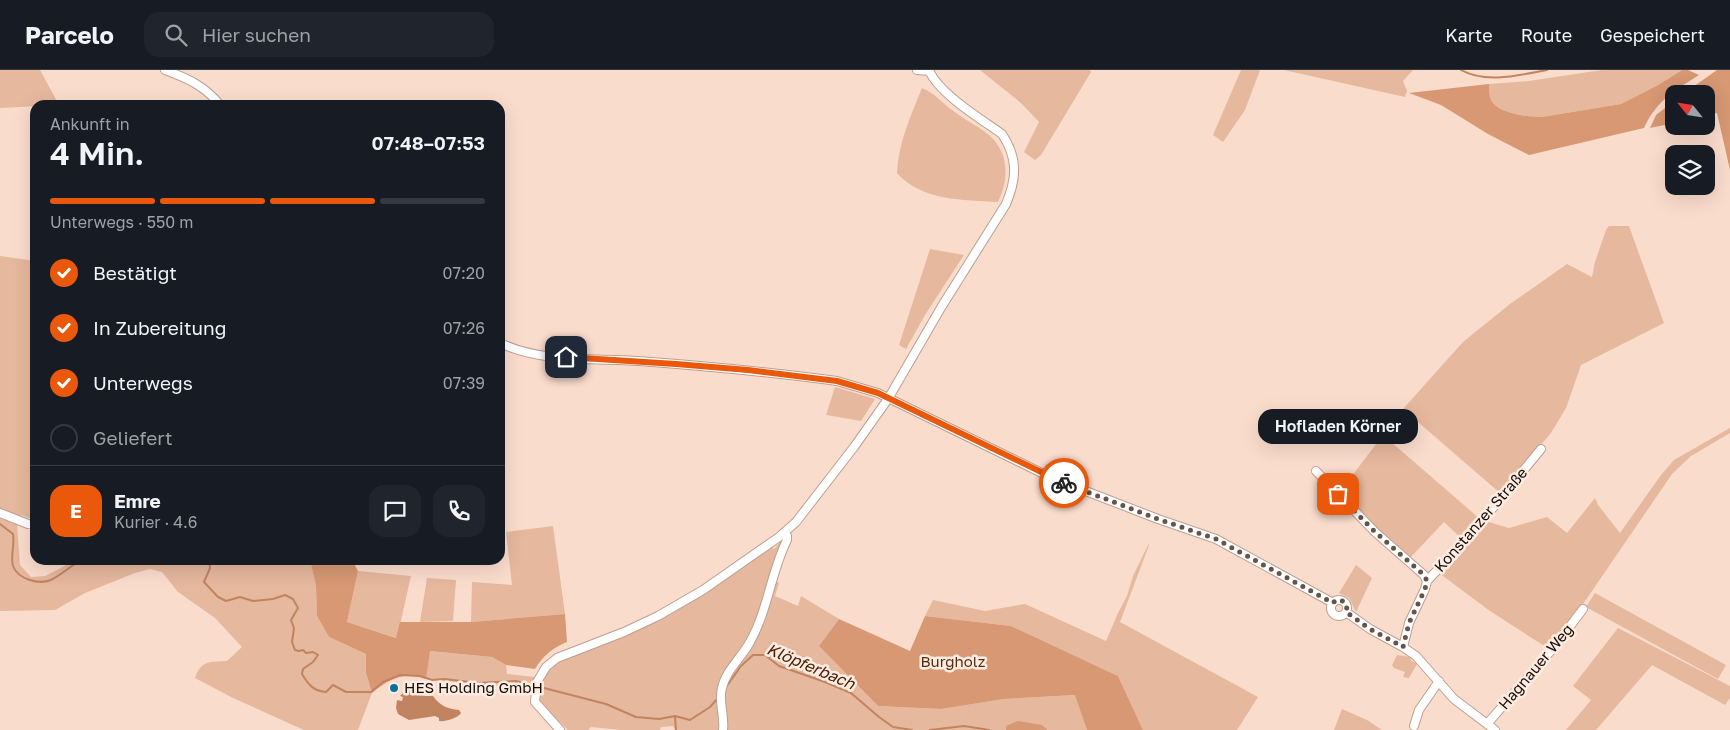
<!DOCTYPE html>
<html lang="de">
<meta charset="utf-8">
<style>
body{margin:0;font-family:"Golos Text",sans-serif;background:#20242c;color:#f1f3f6;height:100vh;display:flex;flex-direction:column;font-size:19px;white-space:nowrap}
*{box-sizing:border-box;margin:0}
p{font-size:16px;color:#9ea1a6}
.icon{flex:none;width:28px;height:28px;fill:none;stroke:currentColor;stroke-width:2;stroke-linecap:round;stroke-linejoin:round}
.map{position:relative;flex:1;overflow:hidden}
.side{position:absolute;left:30px;top:30px;width:475px;height:465px;display:flex;flex-direction:column;background:#171b24;border-radius:15px;box-shadow:0 5px 20px #0002}
.side>*{flex:none}
.needle{width:32px;rotate:300deg}
.fabs{position:absolute;left:1665px;top:15px;display:grid;gap:10px}
.fabs a{display:grid;place-items:center;width:50px;height:50px;border-radius:10px;background:#171b24;box-shadow:0 5px 20px #0002;font-size:25px}
.pin{position:absolute;display:grid;place-items:center;width:42px;height:42px;color:#fff;margin:-21px;border-radius:10px;box-shadow:0 2px 8px #0006}
.courier{position:absolute;display:grid;place-items:center;width:50px;height:50px;margin:-25px;border:4px solid #ea580c;border-radius:50%;background:#fff;color:#222;box-shadow:0 1px 6px #0007}
.bubble{position:absolute;height:35px;border-radius:15px;background:#171b24;box-shadow:0 5px 20px #0002;font-size:16px;font-weight:600;line-height:35px;text-align:center}
.headline em{font-style:normal;font-weight:600}
.headline div{display:flex;flex-direction:column-reverse}
.headline{display:flex;align-items:center;justify-content:space-between;height:85px;padding:0 20px}
h1{font-size:32px;font-weight:600;line-height:38px}
.bar{display:grid;grid-template-columns:repeat(4,1fr);gap:8px 5px;align-content:center;height:60px;padding:0 20px}
.bar i{height:6px;border-radius:4px;background:#363941}
.bar .current{background:#ea580c}
.bar p{grid-column:span 4}
.line{display:flex;align-items:center;gap:12px;padding:0 20px;border-top:1px solid #363941}
.line div{flex:1}
.round{display:grid;place-items:center;flex:none;width:52px;height:52px;border-radius:15px;background:#20242c}
ol{padding:0 20px;list-style:none}
li{display:flex;align-items:center;gap:15px;height:55px}
li p{margin-inline-start:auto}
li .icon{padding:5px;border-radius:50%;background:#ea580c;color:#fff;stroke-width:4}
li:last-child{color:#9ea1a6}
li i{width:28px;height:28px;border:2px solid #363941;border-radius:50%}
header{display:flex;align-items:center;gap:30px;box-sizing:border-box;height:70px;padding:0 25px;background:#171b24;border-bottom:1px solid #363941}
header strong{font-size:24px}
nav{display:flex;gap:28px;margin-inline-start:auto;font-size:18px}
.search{width:350px;height:45px;background:#20242c;display:flex;align-items:center;gap:12px;box-sizing:border-box;padding:0 18px;border-radius:15px;color:#9ea1a6;font-size:19px}
.map>svg:first-child{display:block}
</style>
<header>
<strong>Parcelo</strong>
<div class="search"><svg class="icon" aria-label="search" viewBox="0 0 24 24"><circle cx="10" cy="10" r="6"/><path d="M15 15l6 6"/></svg>Hier suchen</div>
<nav><a>Karte</a><a>Route</a><a>Gespeichert</a></nav>
</header>
<div class="map">
<svg width="1730" height="660" viewBox="0 0 1730 660">
<rect width="100%" height="100%" fill="#fadccc"/>
<!-- green -->
<path fill="#e6b89e" d="M0,0H40L59,35L0,38Z
M980,0H1090L1091,2L1041,85L1035,90L1024,82L1039,52L1021,33Z
M1241,0H1260L1245,40L1223,72L1213,65Z
M1284,0H1413L1403,11L1407,21L1405,27Z
M1602,0H1682L1658,15L1621,34L1542,47C1529,47 1502,44 1493,33C1489,28 1489,20 1489,14L1529,11Z
M922,18C935,23 944,35 956,43C965,50 976,55 985,62C1009,79 1010,107 998,132C963,130 922,131 897,103C898,74 911,45 922,18Z
M1609,156H1629L1664,253L1581,295L1566,338L1551,363L1500,423L1403,339L1463,272L1510,234L1567,194L1592,207L1595,192L1606,160Z
M930,179L964,185L925,245L906,279L899,275Z
M0,186L35,191V450L21,445L19,449L0,440Z
M835,317L875,329L861,351L826,345Z
M1730,358V363L1691,386L1672,404L1581,537L1549,579L1490,541L1439,503L1459,483L1485,451L1509,458L1547,447L1567,463L1595,428L1598,435L1620,463L1661,405L1674,390Z
M1383,365L1480,449L1463,470L1444,452L1408,490L1338,424Z
M0,445L17,453L20,495L31,507L45,506L76,490H304L311,494L316,516L317,546L329,567L366,584V603L372,623L358,660H304L233,628L195,608C201,590 210,592 227,591L242,577L215,548L178,522L162,502L150,499L135,503L85,523L55,540L0,541Z
M553,456L565,544L471,552L472,512L512,515L506,462Z
M782,470L783,472L770,507L779,513L775,526L798,536L801,526L839,549L819,576L878,636L941,639L1004,629L1076,625L1087,660H1048L1042,655L1006,656V660H675L673,656L661,657L660,660H622L591,657L588,660H568L531,624L509,617L426,609L429,581L492,587L506,595L507,604L543,608L549,599L558,591L625,564L771,476L774,479Z
M1149,473L1148,478L1120,552L1258,627L1237,660H1143L1118,606L1011,556L925,546L933,530L985,541L1025,534L1106,571L1118,543L1127,526L1133,506Z
M1356,495L1372,508L1356,542L1349,528L1339,523Z
M358,501L411,506L397,568L347,552Z
M427,508L456,510L453,551L420,552Z
M1595,523L1726,595L1718,609L1586,537Z
M1618,558L1730,616V628L1725,635L1652,595L1596,660H1566L1591,630L1573,616Z
M1397,585L1410,587L1411,590L1417,594L1409,608L1403,607L1405,602L1394,598L1392,595Z
M1342,639L1367,650L1382,660H1334Z"/>
<!-- forest -->
<path fill="#d79873" d="M1682,0H1688L1699,5C1674,21 1657,30 1644,58L1529,85L1488,64L1441,35L1409,23L1489,14C1489,20 1489,28 1493,33C1502,44 1529,47 1542,47L1621,34L1658,15Z
M1717,0H1730V100L1717,43L1706,45V24H1683Z
M1674,31V53L1650,58L1656,45Z
M304,490H352L358,501L347,552L396,568L400,552H471L565,544L567,572C552,578 543,586 535,599L506,595L492,587L430,581L426,609C404,601 389,609 372,623L366,603V584L329,567L317,546L316,516L311,494Z
M925,546L1011,556L1118,606L1143,660H1087L1075,625L1004,629L941,639L878,636L819,576L839,549L910,581Z
M1018,651L1042,655L1048,660H1006V656Z"/>
<!-- water -->
<path fill="#c28460" d="M412,620H415L424,626H433C440,636 448,639 459,640L461,643C458,648 445,652 439,651V648L435,646L409,650L398,644L396,638L397,630L402,631L403,627L400,626L404,622Z"/>
<g fill="none" stroke-linecap="round" stroke-linejoin="round">
<!-- stream -->
<path stroke="#c28460" stroke-width="2" d="M1461,0C1486,14 1520,5 1547,0
M0,454L13,464C15,475 10,486 13,496C18,509 38,515 51,510C61,505 71,496 81,490
M209,490L210,498L204,512L218,527L226,531L240,527L253,531L273,529L285,525L293,529L298,538L291,550L294,558L292,572L295,580L299,581L303,580L306,583L313,582L318,585L313,592L303,599L302,604C308,614 313,621 326,622L333,615L346,622H371L383,612L400,605L420,606L432,610L444,609L479,613L516,611L528,614
M544,618L606,634L636,647L659,649L675,646L690,650L710,637L718,628
M724,620L741,596L753,585H765L779,596L825,612L851,623L879,647L893,657L912,660
M675,647L676,660
M930,660L964,656L989,660"/>
<defs>
<path id="minor" d="M165,0C187,8 205,16 220,35
M917,0L929,1
M500,273C542,293 594,288 639,291C705,296 771,302 837,311L878,323L1052,408L1158,449L1216,469L1333,533
M1316,401L1375,462L1424,505L1427,511
M0,443L28,454
M1331 538a8 8 0 1 1 16 0a8 8 0 1 1-16 0Z
M1346,542L1370,559L1403,577L1416,586L1454,629L1495,660
M1403,577L1409,553L1425,519L1427,511L1473,462L1541,379
M1487,654L1555,576L1583,539
M1414,656L1419,640L1439,611
M560,660L535,632L537,612L546,597L557,588L624,562L658,546L703,520L779,467L796,452L854,377L888,329L942,236L1006,134C1017,108 1018,88 1002,64C981,49 938,23 929,0
M723,660C725,646 718,631 722,618C726,600 742,587 750,572C768,540 771,502 787,470V466L785,463"/>
</defs>
<!-- minor casing -->
<use href="#minor" stroke="#bca091" stroke-width="10"/>
<!-- minor -->
<use href="#minor" stroke="#fff" stroke-width="8"/>
</g>
<g fill="none" stroke-linecap="round" stroke-linejoin="round">
<!-- done -->
<path stroke="#65544b" stroke-width="5" stroke-dasharray="0 9" d="M1064,413L1158,449L1216,469L1333,533L1336,530L1343,531L1347,536L1346,542L1370,559L1403,577L1409,553L1425,519L1427,511L1424,505L1375,462L1338,424"/>
<!-- route -->
<path stroke="#ea580c" stroke-width="6" d="M566,287L676,294L748,300L837,311L878,323L1064,413"/>
</g>
<!-- markers -->
<circle fill="#09719e" stroke="#feece2" stroke-width="2" cx="394" cy="618" r="5"/>
<g text-anchor="middle" stroke-width="5" stroke-linejoin="round" paint-order="stroke">
<!-- street labels -->
<g font-size="15" fill="#150b06" stroke="#feece2">
<text transform="translate(1481 450) rotate(-49)" y="5">Konstanzer Straße</text>
<text transform="translate(1536 597) rotate(-50)" y="5">Hagnauer Weg</text>
</g>
<!-- park labels -->
<g font-size="15" fill="#562c11" stroke="#feece2">
<text x="953" y="597">Burgholz</text>
</g>
<!-- poi labels -->
<g font-size="15" fill="#150b06" stroke="#feece2" text-anchor="start">
<text x="404" y="623">HES Holding GmbH</text>
</g>
<!-- water labels -->
<g font-size="16" font-style="italic" fill="#4b2206" stroke="#feece2">
<text transform="translate(811 596) rotate(23)" y="6">Klöpferbach</text>
</g>
</g>
</svg>
<div class="fabs">
<a><svg class="needle" viewBox="-14 -14 28 28"><path d="M0-13l5 13h-10z" fill="#e53935"/><path d="M0 13l5-13h-10z" fill="#9ea1a6"/></svg></a>
<a><svg class="icon" aria-label="layers" viewBox="0 0 24 24"><path d="M12 4l9 5-9 5-9-5zM3 14l9 5 9-5"/></svg></a>
</div>
<div class="pin" style="left:1338px;top:424px;background:#ea580c"><svg class="icon" aria-label="bag" viewBox="0 0 24 24"><path d="M5 8h14l-1 12H6zM9 8a3 3 0 0 1 6 0"/></svg></div>
<div class="pin" style="left:566px;top:287px;background:#1f2937"><svg class="icon" aria-label="home" viewBox="0 0 24 24"><path d="M3 11l9-7 9 7M6 9v11h12V9"/></svg></div>
<div class="courier" style="left:1064px;top:413px"><svg class="icon" aria-label="bike" viewBox="0 0 24 24"><circle cx="6" cy="16" r="4"/><circle cx="18" cy="16" r="4"/><path d="M6 16l4-8h5l3 8M10 8l3 8H6M13 5h3"/></svg></div>
<div class="bubble" style="left:1258px;top:339px;width:160px">Hofladen Körner</div>
<section class="side">
<div class="headline"><div><h1>4 Min.</h1><p>Ankunft in</p></div><em>07:48–07:53</em></div>
<div class="bar"><i class="current"></i><i class="current"></i><i class="current"></i><i></i><p>Unterwegs · 550 m</p></div>
<ol>
<li><svg class="icon" aria-label="check" viewBox="0 0 24 24"><path d="M5 12l5 5 9-10"/></svg>Bestätigt<p>07:20</p></li>
<li><svg class="icon" aria-label="check" viewBox="0 0 24 24"><path d="M5 12l5 5 9-10"/></svg>In Zubereitung<p>07:26</p></li>
<li><svg class="icon" aria-label="check" viewBox="0 0 24 24"><path d="M5 12l5 5 9-10"/></svg>Unterwegs<p>07:39</p></li>
<li><i></i>Geliefert</li>
</ol>
<div class="line" style="height:90px"><b class="round" style="background:#ea580c;color:#fff">E</b><div><b>Emre</b><p>Kurier · 4.6</p></div><a class="round"><svg class="icon" aria-label="chat" viewBox="0 0 24 24"><path d="M4 5h16v11H9l-5 4z"/></svg></a><a class="round"><svg class="icon" aria-label="phone" viewBox="0 0 24 24"><path d="M5 4h4l2 5-3 2q2 4 5 5l2-3 5 2v4C11 20 4 13 5 4z"/></svg></a></div>
</section>
</div>
